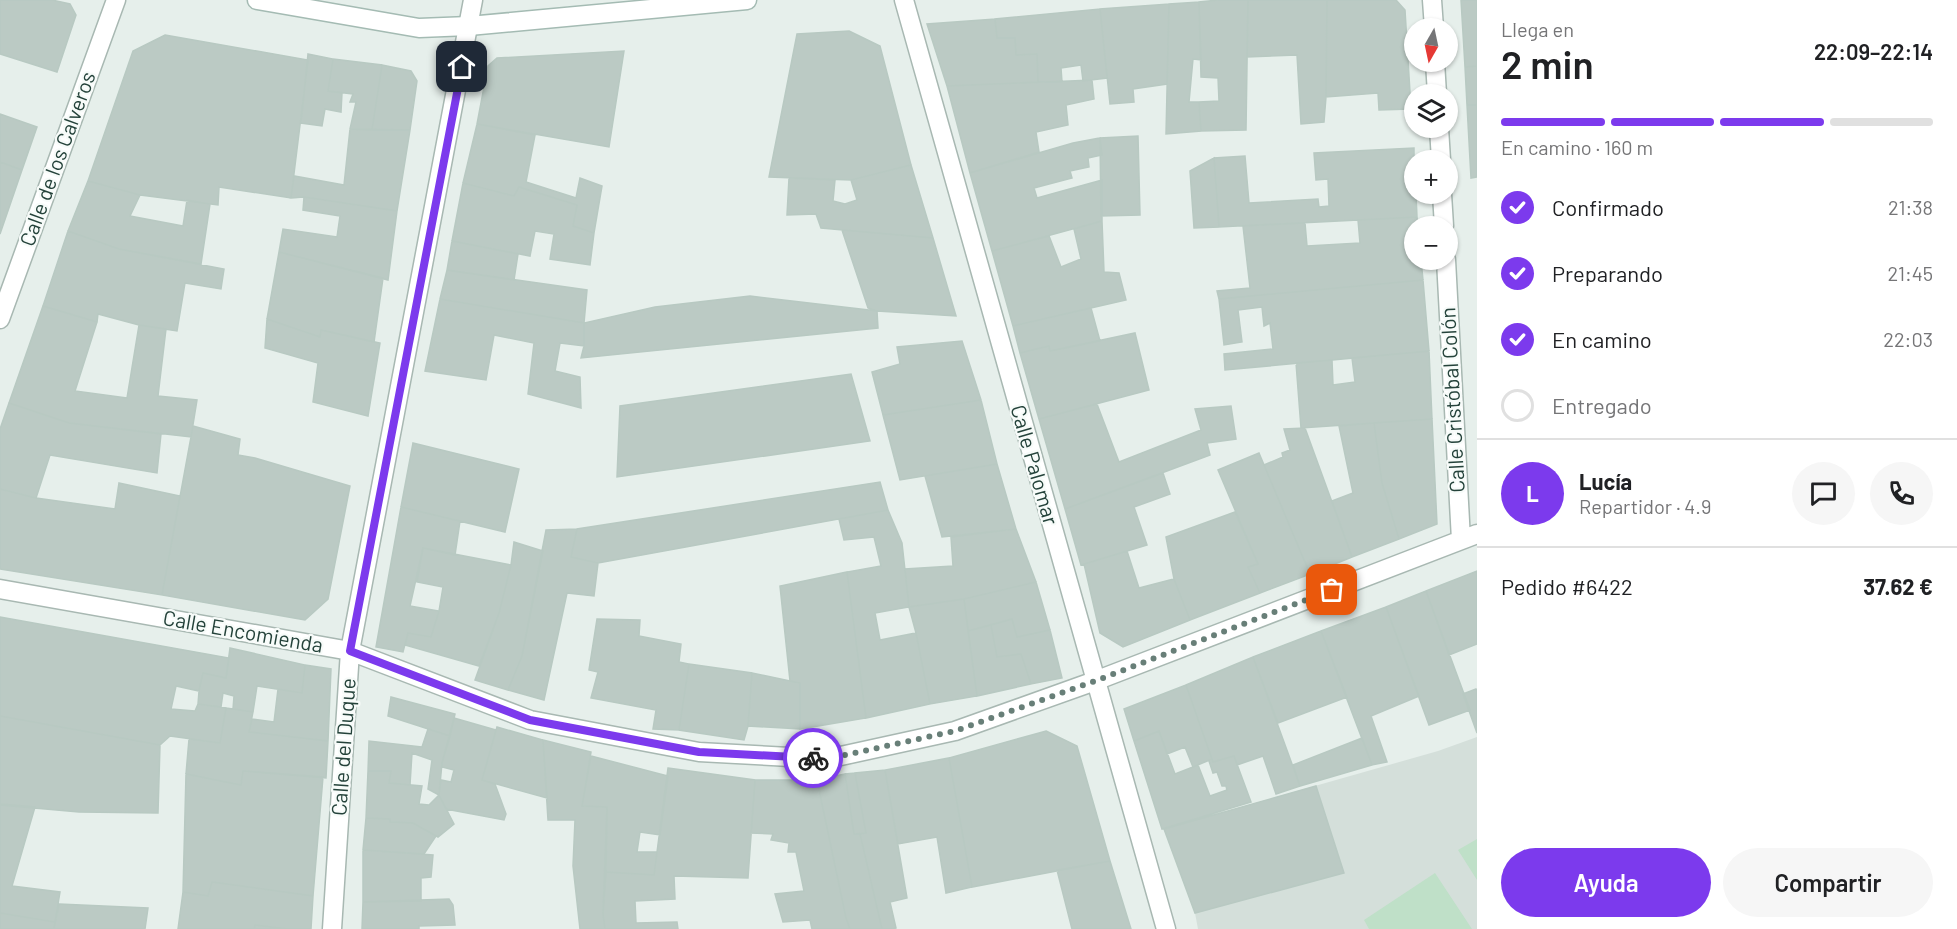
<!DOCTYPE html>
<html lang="es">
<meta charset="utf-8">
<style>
body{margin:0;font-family:Barlow,sans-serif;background:#f6f6f6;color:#202124;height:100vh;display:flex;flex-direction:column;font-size:22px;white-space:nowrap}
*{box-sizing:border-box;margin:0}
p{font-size:20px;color:#757577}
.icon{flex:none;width:33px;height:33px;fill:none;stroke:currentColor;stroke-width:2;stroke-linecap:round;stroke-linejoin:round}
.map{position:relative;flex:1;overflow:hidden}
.drawer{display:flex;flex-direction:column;background:#fff;width:480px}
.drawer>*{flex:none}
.needle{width:39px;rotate:189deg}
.tools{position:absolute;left:1404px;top:18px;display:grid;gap:12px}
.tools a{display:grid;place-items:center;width:54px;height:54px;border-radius:50%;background:#fff;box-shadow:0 2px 4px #0004;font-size:30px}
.pin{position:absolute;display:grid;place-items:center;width:51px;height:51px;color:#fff;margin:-26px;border-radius:12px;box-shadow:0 3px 9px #0006}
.courier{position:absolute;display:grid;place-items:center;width:60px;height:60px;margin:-30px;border:4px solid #7c3aed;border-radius:50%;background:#fff;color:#222;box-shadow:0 2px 8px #0007}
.overview em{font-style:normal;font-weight:600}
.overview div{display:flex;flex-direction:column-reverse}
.overview{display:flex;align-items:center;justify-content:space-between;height:102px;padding:0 24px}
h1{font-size:39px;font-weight:600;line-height:45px}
.bar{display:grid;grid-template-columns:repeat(4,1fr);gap:9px 6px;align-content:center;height:72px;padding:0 24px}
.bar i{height:8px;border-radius:4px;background:#e0e0e0}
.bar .on{background:#7c3aed}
.bar p{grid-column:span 4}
.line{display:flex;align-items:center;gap:15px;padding:0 24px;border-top:2px solid #e0e0e0}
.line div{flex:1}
.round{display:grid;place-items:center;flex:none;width:63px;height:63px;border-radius:32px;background:#f6f6f6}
ol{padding:0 24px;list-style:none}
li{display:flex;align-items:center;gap:18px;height:66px}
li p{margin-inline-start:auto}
li .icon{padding:6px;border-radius:50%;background:#7c3aed;color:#fff;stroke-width:4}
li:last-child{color:#757577}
li i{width:33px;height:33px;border:3px solid #e0e0e0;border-radius:50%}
.button{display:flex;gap:12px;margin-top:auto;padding:12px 24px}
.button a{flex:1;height:69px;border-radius:36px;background:#7c3aed;color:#fff;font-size:24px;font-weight:600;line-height:69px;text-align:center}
.button a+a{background:#f6f6f6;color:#202124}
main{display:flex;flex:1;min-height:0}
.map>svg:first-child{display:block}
</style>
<main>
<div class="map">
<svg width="1477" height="929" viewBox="0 0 1477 929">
<rect width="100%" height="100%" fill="#e6efeb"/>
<!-- built -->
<path fill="#d4dfda" d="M1477,737V929H1198L1195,913L1164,829L1438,751Z"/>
<!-- green -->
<path fill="#bfe0c8" d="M1477,839V880L1458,850Z
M1435,873L1472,929H1369L1364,920Z"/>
<!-- building -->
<path fill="#bbcac4" stroke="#b8c9c2" stroke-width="1.5" d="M0,0H52L70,4L76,15L57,72L0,54Z
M1218,0H1248L1246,130L1201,131L1199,102L1219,101L1218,78L1201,77L1199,2Z
M1248,0H1327L1326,97L1324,122L1301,124L1297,55L1247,57Z
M1327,0H1396L1405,10L1411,109L1379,110L1378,93L1326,97Z
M1461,0H1477V66L1465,67Z
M1199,2L1201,60L1193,59L1189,102H1199L1201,131L1166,134L1169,4Z
M1169,4L1167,84L1133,89L1134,102L1110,104L1100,9Z
M1100,9L1107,78L1083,81L1081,65L1061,68L1062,82H1038L1037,54L1016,55L1015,38H997L995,19Z
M995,19L997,38H1015L1016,55L1037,54L1038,82L947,86L927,24Z
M849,31L880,46L911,165L851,180L769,177L797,34Z
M165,35L308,60L291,198L219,187L218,205L140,195L88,181L133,51Z
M624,51L609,147L477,124L488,66L497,58Z
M308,54L333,59L328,91L342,93L341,112L325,109L322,126L301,123Z
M333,59L382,65L372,130L350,129L356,102H350L353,94L328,91Z
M382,65L411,71L417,81L410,130H372Z
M1477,66V105H1467L1465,67Z
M1092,80L1094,99L1066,105L1068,125L1036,132L1039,152L970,173L947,86Z
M1467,105H1477V177L1471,178Z
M0,114L37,127L22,170L0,162Z
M477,124L535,135L526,182L576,198L580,178L602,186L594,233L573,226L577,205L519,187L514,196L463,183Z
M350,129L410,130L397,211L304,197L291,198L294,176L344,185Z
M1138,136L1140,215L1101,216L1100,138Z
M1100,138L1102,155L1088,158L1089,167L1070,171L1072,178L1034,188L1037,198L1102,180V221L992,251L970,173L1073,143Z
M1414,148V194H1416L1417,217L1219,227L1214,158L1245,156L1249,203L1318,199L1319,207L1329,206L1328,179L1316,180L1314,153Z
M1214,158L1219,227L1194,228L1190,171Z
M0,162L22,170L0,234Z
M911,165L933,238L821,228L816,214L787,215L789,178L835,180L833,201L845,204L857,200L851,180Z
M88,181L140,195L130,216L183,226L187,200L210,204L201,264L119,249L68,231Z
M463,183L514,196L519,187L577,205L573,226L594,233L590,265L550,259L554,234L535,231L530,256L452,241Z
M304,197L397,211L388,280L279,252L283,229L337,237L340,216L303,210Z
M1417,217L1418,226H1414V260H1421L1423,280L1219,299L1217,291L1250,288L1243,226L1305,223L1307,246L1360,243L1358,220Z
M1102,221L1104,272L1119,273L1126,300L1013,326L992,251L1049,236L1061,267L1081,259L1074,229Z
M842,230L933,238L956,316L877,311L868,308Z
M68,231L119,249L224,269L221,289L185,283L177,331L139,325L98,314L97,322L43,306Z
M452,241L518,254L514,280L447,270Z
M279,252L383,278L374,342L321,330L320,337L267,319Z
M447,270L587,290L584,323L440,299Z
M1423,280L1429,351L1225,370L1224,354L1273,349L1270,323L1264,326L1262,307L1238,310L1242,342L1224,345L1219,299Z
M750,296L877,311L878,328L581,358L584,346V323L655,307Z
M440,299L584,323V346L560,343L555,371L580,377L581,408L528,394L534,343L494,335L486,380L425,371Z
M43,306L97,322L75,391L127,398L139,325L166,329L158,396L197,400L191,437L69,423L9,403Z
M1091,308L1100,341L1050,351L1049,346L1020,353L1013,326Z
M267,319L320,337L321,330L380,343L368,416L313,402L318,363L265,348Z
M1135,333L1149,390L1039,419L1020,353L1049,346L1050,351Z
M962,341L981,400L883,415L872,372L900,364L897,347Z
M1429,351L1432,419L1301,428L1296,363L1332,360L1333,385L1355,382L1352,358Z
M851,374L870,441L617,477L620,406Z
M981,400L997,464L900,480L883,415Z
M9,403L69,423L161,434L157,473L50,455L36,498L0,489V429Z
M1097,404L1119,462L1201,430L1195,409L1231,406L1236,439L1207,443L1210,455L1065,509L1039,419Z
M1432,419L1437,524L1399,539L1382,483L1374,423Z
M1374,423L1382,483L1399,539L1352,557L1332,501L1353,493L1339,426Z
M193,426L240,439L238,455L255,458L350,486L328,599L305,620L162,595Z
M1305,428L1352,557L1310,574L1264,465L1283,457L1282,453L1290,450L1284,429Z
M413,443L519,469L505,532L401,507Z
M1259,453L1310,574L1260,593L1248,567L1258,564L1218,470Z
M997,464L1016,529L942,537L925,476Z
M1163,473L1170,494L1134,507L1147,545L1081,565L1065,509Z
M880,482L888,510L598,563L571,557L577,529Z
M119,483L180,496L162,595L0,569V489L36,498L115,509Z
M401,507L460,521L455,555L423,548L410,606L439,611L431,637L408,633L403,652L376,647Z
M888,510L902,543L909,607L875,613L880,640L916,633L930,704L866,718L847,572L881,566L874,537L844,540L839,519Z
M1235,512L1258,564L1248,567L1260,593L1190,620L1174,579L1166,537Z
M577,529L571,557L598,563L594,596L567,593L544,700L508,690L522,656L546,530Z
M1016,529L1036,582L964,599L909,607L905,569L953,566L951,537Z
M514,542L543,551L522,656L508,690L475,680L499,613L511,565Z
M423,548L511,565L499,613L479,666L405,645L408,633L431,637L439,611L443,587L417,582Z
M1127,551L1139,588L1174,579L1190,620L1123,647L1100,633L1084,564Z
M1477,571V644L1449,655L1426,591Z
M847,572L866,718L800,729V683L790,681L780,586Z
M1036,582L1050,630L1017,637L1012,619L968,631L964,599Z
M1426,591L1470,710L1429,725L1386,607Z
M964,599L977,696L930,704L916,633L909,607Z
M1386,607L1419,696L1371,716L1387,762L1372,765L1321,631Z
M0,617L229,658L226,678L203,673L199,691L176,686L171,709L195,711L198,704L226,708L220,743L170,736L160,745L0,716Z
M597,619L640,620L639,636L681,644L679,662L689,664L679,730L653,729L656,710L591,698L598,672L589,670Z
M1012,619L1017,637L1050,630L1062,678L1031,684L1021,654L997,657L991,625Z
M991,625L997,657L1021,654L1031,684L977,696L968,631Z
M1321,631L1347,697L1278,723L1253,657Z
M230,648L305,665L302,693L257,686L253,712L233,709L234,696L223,693L221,707L198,704L199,691L203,673L226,678Z
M1253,657L1300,786L1276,794L1263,756L1237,765L1234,756L1213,762L1186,685Z
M689,664L752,673L748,726L744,740L679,730Z
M305,665L331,669L328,741L249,732L252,719L274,722L278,689L302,693Z
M752,673L800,683V729L748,726Z
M1186,685L1212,759L1193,767L1185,747L1167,754L1159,731L1134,741L1124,709Z
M1476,689L1477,691V733L1463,694Z
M391,697L455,714L450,736L388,716Z
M226,708L253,712L249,732L328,741L326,778L243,771L241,785L186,774L189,739L220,743Z
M0,716L160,745L158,813L79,812L0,805Z
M454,718L496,730L482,780L495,784L506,814L504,820L446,809L439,795L441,780L451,782L454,770L442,767V763Z
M497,727L543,740L547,798L482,780Z
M428,729L450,736L442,763L439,795L428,789L432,760L412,753L410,785L389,783L391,771H368L369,741L422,747Z
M1046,731L1077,746L1110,861L972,887L949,758Z
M1159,731L1175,774L1198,765L1210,796L1227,790L1226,786H1222L1217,772L1213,773L1209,761L1212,759L1213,762L1234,756L1251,802L1162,829L1134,741Z
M1362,738L1372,765L1300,786L1293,765Z
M543,740L591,752L582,806L607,807L603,914L605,929H580L573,866L575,820H548Z
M591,756L668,776L660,835L640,832L637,852H657L654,875L606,872L607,807L582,806Z
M949,758L972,887L946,893L937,837L898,844L885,770Z
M668,768L755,780L748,878L674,876L675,899L635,901L636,923L677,922L678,929H605L603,914L606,872L654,875Z
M885,770L907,898L890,902L896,928L893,929H882L860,834L866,833L855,773Z
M243,771L323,777L313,896L212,882L208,896L183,892L186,774L241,785Z
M368,771H391L389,783L422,786L419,804L429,805L439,795L454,824L438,837L413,823L390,822V819L366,818Z
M855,773L866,833L854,834L845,774Z
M845,774L854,834H860L882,929H850L846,918L817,780Z
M755,780H817L846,918L850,929H812L810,920L783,922L775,894L804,891L796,852H788L789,843L771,840L773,834L751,833Z
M1316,786L1344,873L1195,913L1164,829Z
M0,804L35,807L12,886L60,892L55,922L0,913Z
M366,818L390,819V822L413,823L436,836L424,854L363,850Z
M363,850L433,855L431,877L421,878V901L363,902Z
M1110,861L1131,929H1072L1057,870Z
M212,882L313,896L311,929H287L255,925L254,929H178L183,892L208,896Z
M449,899L453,905L455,925L419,926V929H362L363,902Z
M59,904L148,908L145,929H54Z
M0,913L55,922L54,929H0Z
M255,925L287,929H254Z"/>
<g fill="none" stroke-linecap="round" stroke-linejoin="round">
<defs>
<path id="minor" d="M904,0L1166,929
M1432,0L1434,28
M1435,62L1437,94
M1439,128L1441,160
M1442,194L1444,226
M1446,260L1461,540
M0,319L116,0
M0,589L350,651L530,720L699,752L827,759L955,731L1095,681L1477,534
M332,929L350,651L473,0"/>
<path id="secondary" d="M257,0L419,28L469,26L747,0"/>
</defs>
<!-- minor casing -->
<use href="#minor" stroke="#a8b8b2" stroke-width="21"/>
<!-- secondary casing -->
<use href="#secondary" stroke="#a4bbb3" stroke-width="21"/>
<!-- minor -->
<use href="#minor" stroke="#fff" stroke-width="18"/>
<!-- secondary -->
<use href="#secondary" stroke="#fff" stroke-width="18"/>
</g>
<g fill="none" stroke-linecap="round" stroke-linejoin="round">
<!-- done -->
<path stroke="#687f78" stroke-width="6" stroke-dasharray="0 10.8" d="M813,758L827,759L955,731L1095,681L1332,590"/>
<!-- route -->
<path stroke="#7c3aed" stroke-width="8" d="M462,67L350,651L530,720L699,752L813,758"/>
</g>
<g text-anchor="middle" stroke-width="4.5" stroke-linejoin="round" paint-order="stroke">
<!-- street labels -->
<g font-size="21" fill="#24423a" stroke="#f7fbf9">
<text transform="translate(58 159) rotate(-70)" y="7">Calle de los Calveros</text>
<text transform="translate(1453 400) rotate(-93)" y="7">Calle Cristóbal Colón</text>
<text transform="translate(1034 465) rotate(74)" y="7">Calle Palomar</text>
<text transform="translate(243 632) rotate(10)" y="7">Calle Encomienda</text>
<text transform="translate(344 747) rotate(-86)" y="7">Calle del Duque</text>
</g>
</g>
</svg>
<div class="tools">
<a><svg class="needle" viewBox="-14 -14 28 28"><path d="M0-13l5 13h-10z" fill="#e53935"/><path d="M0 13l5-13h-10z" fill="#757577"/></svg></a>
<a><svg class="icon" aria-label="layers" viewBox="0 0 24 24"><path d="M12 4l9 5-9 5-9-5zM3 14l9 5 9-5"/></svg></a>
<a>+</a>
<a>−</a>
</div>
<div class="pin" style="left:1332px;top:590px;background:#ea580c"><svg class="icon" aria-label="bag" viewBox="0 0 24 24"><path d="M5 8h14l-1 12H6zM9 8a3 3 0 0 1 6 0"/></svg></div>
<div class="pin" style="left:462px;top:67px;background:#1f2937"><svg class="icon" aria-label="home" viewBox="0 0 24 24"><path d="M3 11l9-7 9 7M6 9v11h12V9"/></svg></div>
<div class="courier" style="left:813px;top:758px"><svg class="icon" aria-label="bike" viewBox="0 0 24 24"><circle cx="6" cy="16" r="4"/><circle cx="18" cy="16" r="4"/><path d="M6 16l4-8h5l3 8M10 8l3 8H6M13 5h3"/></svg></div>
</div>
<section class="drawer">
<div class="overview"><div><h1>2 min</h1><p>Llega en</p></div><em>22:09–22:14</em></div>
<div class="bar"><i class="on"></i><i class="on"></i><i class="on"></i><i></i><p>En camino · 160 m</p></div>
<ol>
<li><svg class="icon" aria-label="check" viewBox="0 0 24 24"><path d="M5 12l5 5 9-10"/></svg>Confirmado<p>21:38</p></li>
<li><svg class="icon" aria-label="check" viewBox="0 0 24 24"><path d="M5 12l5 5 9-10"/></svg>Preparando<p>21:45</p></li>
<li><svg class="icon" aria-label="check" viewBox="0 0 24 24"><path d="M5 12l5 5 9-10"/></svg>En camino<p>22:03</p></li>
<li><i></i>Entregado</li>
</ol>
<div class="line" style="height:108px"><b class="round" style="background:#7c3aed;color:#fff">L</b><div><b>Lucía</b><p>Repartidor · 4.9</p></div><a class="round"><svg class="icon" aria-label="chat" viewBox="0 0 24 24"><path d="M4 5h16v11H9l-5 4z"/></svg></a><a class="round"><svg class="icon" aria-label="phone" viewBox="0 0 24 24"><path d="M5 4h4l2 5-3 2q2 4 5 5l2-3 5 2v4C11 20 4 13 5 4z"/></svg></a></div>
<div class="line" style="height:78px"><div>Pedido #6422</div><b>37.62 €</b></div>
<div class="button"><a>Ayuda</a><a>Compartir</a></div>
</section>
</main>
